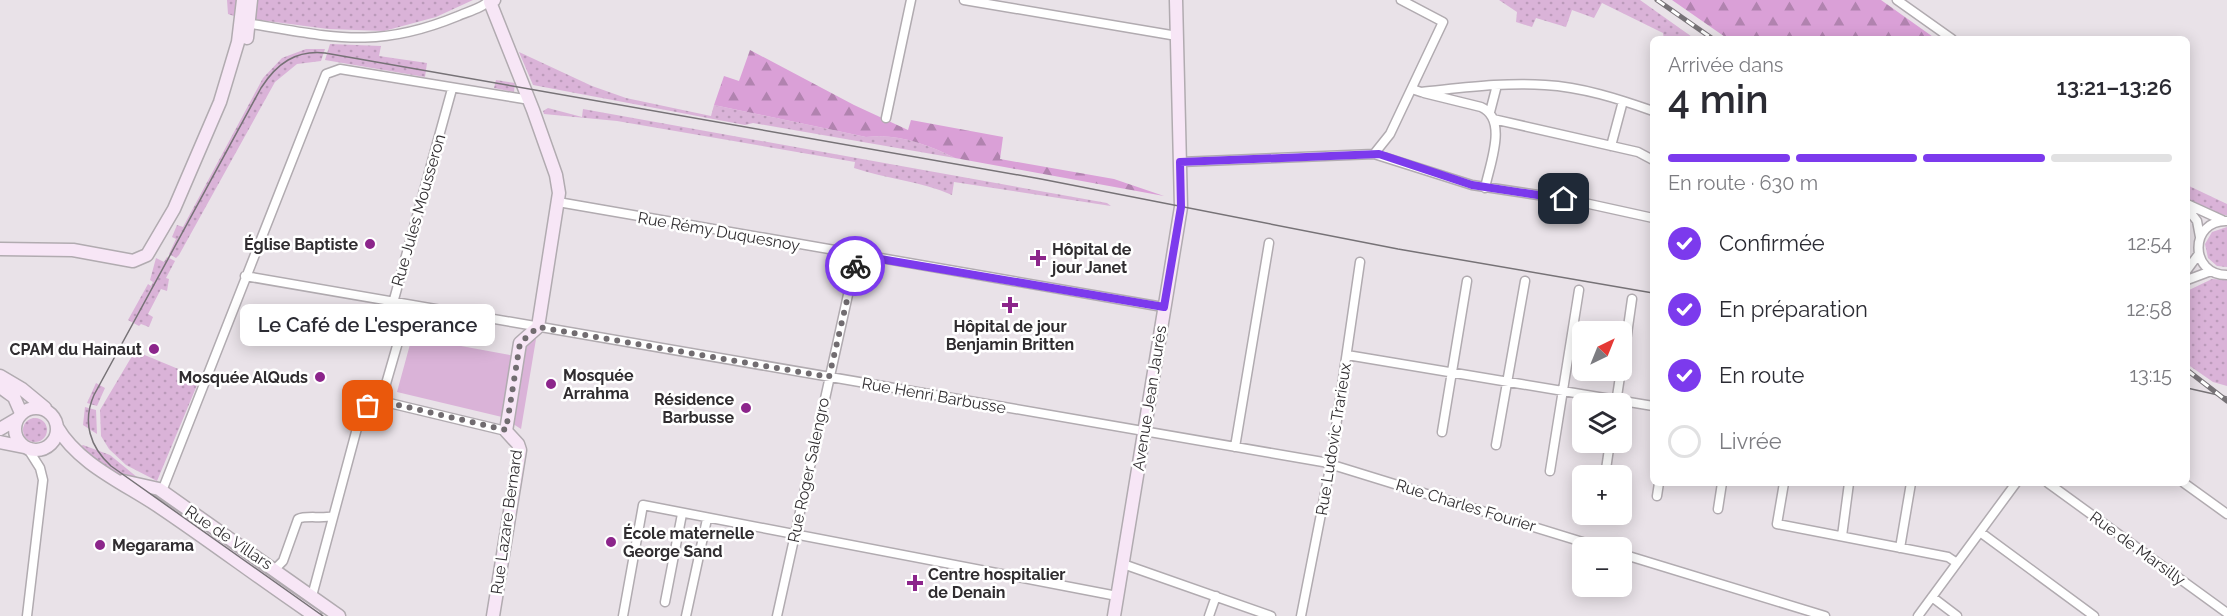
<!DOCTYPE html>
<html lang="fr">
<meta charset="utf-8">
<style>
body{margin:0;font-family:Raleway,sans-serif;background:#f2f2f3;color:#2b2b33;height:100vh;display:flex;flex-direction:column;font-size:22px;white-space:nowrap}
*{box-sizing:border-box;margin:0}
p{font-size:20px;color:#7c7c81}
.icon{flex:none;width:33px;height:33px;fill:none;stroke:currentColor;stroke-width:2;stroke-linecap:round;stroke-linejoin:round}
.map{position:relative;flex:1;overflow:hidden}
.panel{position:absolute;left:1650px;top:36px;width:540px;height:450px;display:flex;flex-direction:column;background:#fff;border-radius:9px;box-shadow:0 3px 15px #0003}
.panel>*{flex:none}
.needle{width:39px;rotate:43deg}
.fabs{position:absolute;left:1572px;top:321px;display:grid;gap:12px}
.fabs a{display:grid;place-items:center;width:60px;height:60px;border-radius:9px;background:#fff;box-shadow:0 3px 15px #0003;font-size:30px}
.pin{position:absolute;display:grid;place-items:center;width:51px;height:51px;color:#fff;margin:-26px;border-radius:12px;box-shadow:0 3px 9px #0006}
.courier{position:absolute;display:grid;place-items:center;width:60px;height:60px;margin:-30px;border:4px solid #7c3aed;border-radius:50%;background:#fff;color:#222;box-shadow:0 2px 8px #0007}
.bubble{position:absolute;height:42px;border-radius:9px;background:#fff;box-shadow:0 3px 15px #0003;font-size:20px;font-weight:600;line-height:42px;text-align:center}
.overview em{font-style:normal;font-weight:600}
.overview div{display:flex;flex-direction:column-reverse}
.overview{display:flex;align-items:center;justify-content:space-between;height:102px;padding:0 18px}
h1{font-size:39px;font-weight:600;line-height:45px}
.bar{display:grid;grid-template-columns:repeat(4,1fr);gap:9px 6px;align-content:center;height:72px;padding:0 18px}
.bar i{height:8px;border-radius:4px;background:#e1e1e2}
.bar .active{background:#7c3aed}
.bar p{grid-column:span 4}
ol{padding:0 18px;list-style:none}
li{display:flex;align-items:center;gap:18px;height:66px}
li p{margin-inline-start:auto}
li .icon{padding:6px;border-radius:50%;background:#7c3aed;color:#fff;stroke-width:4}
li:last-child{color:#7c7c81}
li i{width:33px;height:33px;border:3px solid #e1e1e2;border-radius:50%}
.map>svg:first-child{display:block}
</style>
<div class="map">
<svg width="2227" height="616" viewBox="0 0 2227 616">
<defs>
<pattern id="grass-dots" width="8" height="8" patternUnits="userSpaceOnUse" patternTransform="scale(1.5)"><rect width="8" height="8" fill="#dab3d8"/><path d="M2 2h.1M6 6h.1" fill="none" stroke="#bb9aba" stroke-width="1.8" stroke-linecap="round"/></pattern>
<pattern id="forest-firs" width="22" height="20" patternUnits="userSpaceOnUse" patternTransform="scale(1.5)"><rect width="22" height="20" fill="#daa0d7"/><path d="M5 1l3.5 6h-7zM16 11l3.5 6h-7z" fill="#b183af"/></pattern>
</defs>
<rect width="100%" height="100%" fill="#e9e2e8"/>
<!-- grass -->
<path fill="url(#grass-dots)" d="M227,0H473L436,17L384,31L328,29L237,17L228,14Z
M1499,0H1640L1695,39H1664L1663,33L1602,3L1594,18L1572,10L1566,27L1536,18L1532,27L1516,22L1517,12Z
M330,44L381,46L379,56L427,63L425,77L325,60Z
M306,49H325L321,61L297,64L275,82L179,255L176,258L169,254L176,239L172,237L177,225L183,227L263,78L282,58Z
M519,52L592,86L626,98L711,116L714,105L866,137C897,133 927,144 955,158L753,123L745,125L533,85Z
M496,80L515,83L514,92L494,88Z
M548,108L582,117L583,109L1107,203L1111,206L954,182L952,195C921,181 887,179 854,168L855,162L617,121L544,114L543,111Z
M2187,185L2227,204V215L2187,214Z
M2227,227V267L2217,266L2208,258L2205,244L2212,232Z
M167,257L175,261L166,278L169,279L167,291L161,289L148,314L153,317L149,327L141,324L139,326L128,320L148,284L151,286L153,282L150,280L156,258L164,262Z
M2212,279L2227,280V386L2213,382L2187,364V291Z
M135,351L200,378L157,481L126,465L109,449L101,436L100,410Z
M96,383L105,388L97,406L87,403Z
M85,407L96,410L97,434L83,425Z
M23 430a12 12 0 1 1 24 0a12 12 0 1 1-24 0Z
M83,445L110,455L143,482L117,474L79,447Z
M136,487L151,490L278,577L272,584Z"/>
<!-- forest -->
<path fill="url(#forest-firs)" d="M1672,0H1881L1936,39H1728Z
M750,50L854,105L908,130L911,120L1003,137L1000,159L1114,179L1164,196L955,158C927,144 897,133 866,137L714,105L724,76L739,81Z"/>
<!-- park -->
<path fill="#dab3d8" d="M412,337L515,356L527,341L536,339L521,429L502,417L397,392Z"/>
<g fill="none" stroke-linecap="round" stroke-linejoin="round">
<defs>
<path id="street" d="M964,0L1177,36
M1897,0L1952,39
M245,23C330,36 373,51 458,16C467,12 485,7 489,0
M1412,89L1421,92C1462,88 1504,82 1545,85C1582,87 1619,99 1653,111
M1424,93L1481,107C1509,119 1489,166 1485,188
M1490,112L1497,85
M886,118L911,0
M1493,119L1638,152L1653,160
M1611,146L1623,101
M1374,154L1472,185L1571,200L1653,218
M1180,162L1374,154L1390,134L1443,22L1401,0
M558,202L1163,307
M2187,204L2222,220
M2187,208L2197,221L2200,237
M2227,221C2189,220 2189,275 2227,275
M2187,270L2198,255
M245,276L1323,462L1602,548
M2187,280L2211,271
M1347,355L1653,406
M1622,369L1632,299
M381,401L506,431
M1616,403L1621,370
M1442,432L1467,281
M1496,445L1525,281
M1235,447L1269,243
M1550,471L1579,290
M1605,476L1610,442
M1784,483L1777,524L1948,557L1957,563
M2048,483L2227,613
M2184,483L2227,514
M162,491L326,74L340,69L530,100
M1657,496L1659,483
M1718,509L1722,483
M1980,532L2094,616
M1842,536L1849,483
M1900,548L1911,483
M1622,554L1825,616
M1123,564L1271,616
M275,569L283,561L298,519C306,515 322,519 333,516
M312,596L360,417L368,406L381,401L403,325L393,303L452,89
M1932,597L1957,616
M665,602L682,514
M27,616L43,480L40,468L28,449
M623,616L643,505L1117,596
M686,616L707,519
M777,616L857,254
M1209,616L1216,596
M1301,616L1330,468L1360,262
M1918,616L2016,483"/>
<path id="secondary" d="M247,38L251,0
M0,249L73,250L133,261L147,255L174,209L220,102L238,42L243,0
M0,376L22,389L45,408
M0,387L14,397L21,413
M15 429a21 21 0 1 1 42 0a21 21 0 1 1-42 0Z
M57,427C79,465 126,484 161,508C213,543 263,581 315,616
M0,429L17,419
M0,442L24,447
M123,481L159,489L339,616
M493,616L520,450L518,444L506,431L520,343L538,327L559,193L556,175L533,110L490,2L494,0
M1114,616L1181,207L1176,0"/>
</defs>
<!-- street casing -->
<use href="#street" stroke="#b1abb0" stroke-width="11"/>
<!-- secondary casing -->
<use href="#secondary" stroke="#b1abb0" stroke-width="15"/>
<!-- street -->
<use href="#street" stroke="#fff" stroke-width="8"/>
<!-- secondary -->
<use href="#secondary" stroke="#f7e6f6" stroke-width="12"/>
<!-- tram -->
<path stroke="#767276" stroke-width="1.5" d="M2187,388L2227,397
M323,616L111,466C90,447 82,422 94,395L261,88C277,63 296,50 325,53L1041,179L1398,249L1653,293"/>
<defs>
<path id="rail" d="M1657,0L1713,39
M2187,370L2227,401"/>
</defs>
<!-- rail casing -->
<use href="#rail" stroke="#767276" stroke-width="5"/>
<!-- rail -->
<use href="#rail" stroke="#fff" stroke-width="3" stroke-dasharray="9" stroke-linecap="butt"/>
</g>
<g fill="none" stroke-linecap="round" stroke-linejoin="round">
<!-- done -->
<path stroke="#716c70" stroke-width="6" stroke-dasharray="0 10.8" d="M368,406L381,401L506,430L520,343L538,327L829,377L855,266"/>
<!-- route -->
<path stroke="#7c3aed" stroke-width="8" d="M855,266L857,255L1164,307L1181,207L1180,162L1379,154L1472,185L1564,199"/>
</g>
<!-- markers -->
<g fill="#8c258b" stroke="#fff" stroke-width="2">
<circle cx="370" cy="244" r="6"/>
<path d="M1035 249h6v6h6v6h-6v6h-6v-6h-6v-6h6z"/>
<path d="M1007 296h6v6h6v6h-6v6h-6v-6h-6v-6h6z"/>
<circle cx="154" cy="349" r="6"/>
<circle cx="320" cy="377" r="6"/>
<circle cx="551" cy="384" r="6"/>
<circle cx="746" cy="408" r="6"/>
<circle cx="611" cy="542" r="6"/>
<circle cx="100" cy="545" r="6"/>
<path d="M912 574h6v6h6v6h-6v6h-6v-6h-6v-6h6z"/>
</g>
<g text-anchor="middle" stroke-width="5" stroke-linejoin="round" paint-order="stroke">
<!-- street labels -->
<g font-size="16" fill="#302d30" stroke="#fff">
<text transform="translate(418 210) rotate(-74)" y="6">Rue Jules Mousseron</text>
<text transform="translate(719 231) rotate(10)" y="6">Rue Rémy Duquesnoy</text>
<text transform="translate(934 395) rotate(10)" y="6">Rue Henri Barbusse</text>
<text transform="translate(1149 398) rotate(-81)" y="6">Avenue Jean Jaurès</text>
<text transform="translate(1333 439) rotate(-81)" y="6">Rue Ludovic Trarieux</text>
<text transform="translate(808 470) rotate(-78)" y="6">Rue Roger Salengro</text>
<text transform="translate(1466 505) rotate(17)" y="6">Rue Charles Fourier</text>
<text transform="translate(506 522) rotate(-82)" y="6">Rue Lazare Bernard</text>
<text transform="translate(229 537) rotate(34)" y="6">Rue de Villars</text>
<text transform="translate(2138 548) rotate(36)" y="6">Rue de Marsilly</text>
</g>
<!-- poi labels -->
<g font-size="16" font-weight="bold" fill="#302d30" stroke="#fff" text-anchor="start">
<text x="358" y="250" text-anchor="end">Église Baptiste</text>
<text x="1052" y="255">Hôpital de<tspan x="1052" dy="18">jour Janet</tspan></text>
<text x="1010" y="332" text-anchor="middle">Hôpital de jour<tspan x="1010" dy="18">Benjamin Britten</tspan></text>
<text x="142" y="355" text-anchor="end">CPAM du Hainaut</text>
<text x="563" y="381">Mosquée<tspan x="563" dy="18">Arrahma</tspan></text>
<text x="308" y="383" text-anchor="end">Mosquée AlQuds</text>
<text x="734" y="405" text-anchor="end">Résidence<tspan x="734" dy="18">Barbusse</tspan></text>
<text x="623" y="539">École maternelle<tspan x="623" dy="18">George Sand</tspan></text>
<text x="112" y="551">Megarama</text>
<text x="928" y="580">Centre hospitalier<tspan x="928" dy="18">de Denain</tspan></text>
</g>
</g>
</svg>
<div class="fabs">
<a><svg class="needle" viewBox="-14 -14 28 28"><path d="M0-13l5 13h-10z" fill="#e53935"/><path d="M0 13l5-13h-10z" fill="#7c7c81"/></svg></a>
<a><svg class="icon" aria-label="layers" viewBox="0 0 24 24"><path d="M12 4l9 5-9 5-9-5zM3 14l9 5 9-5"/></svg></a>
<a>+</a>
<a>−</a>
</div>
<div class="pin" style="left:368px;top:406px;background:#ea580c"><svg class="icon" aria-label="bag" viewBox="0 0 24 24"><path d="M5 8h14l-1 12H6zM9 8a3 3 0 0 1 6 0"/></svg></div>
<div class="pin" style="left:1564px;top:199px;background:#1f2937"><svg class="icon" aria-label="home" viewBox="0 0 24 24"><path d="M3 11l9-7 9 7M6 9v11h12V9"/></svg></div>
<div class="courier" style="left:855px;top:266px"><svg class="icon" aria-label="bike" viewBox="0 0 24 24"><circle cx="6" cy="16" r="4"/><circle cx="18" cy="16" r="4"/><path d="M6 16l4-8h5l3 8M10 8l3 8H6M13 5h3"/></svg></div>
<div class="bubble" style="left:240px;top:304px;width:255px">Le Café de L'esperance</div>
<section class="panel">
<div class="overview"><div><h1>4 min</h1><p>Arrivée dans</p></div><em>13:21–13:26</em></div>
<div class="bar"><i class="active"></i><i class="active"></i><i class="active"></i><i></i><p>En route · 630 m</p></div>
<ol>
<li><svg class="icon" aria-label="check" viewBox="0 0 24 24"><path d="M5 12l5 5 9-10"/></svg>Confirmée<p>12:54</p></li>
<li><svg class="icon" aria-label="check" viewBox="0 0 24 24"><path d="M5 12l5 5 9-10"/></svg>En préparation<p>12:58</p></li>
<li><svg class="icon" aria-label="check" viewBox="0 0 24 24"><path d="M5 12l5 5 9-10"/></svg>En route<p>13:15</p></li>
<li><i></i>Livrée</li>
</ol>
</section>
</div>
